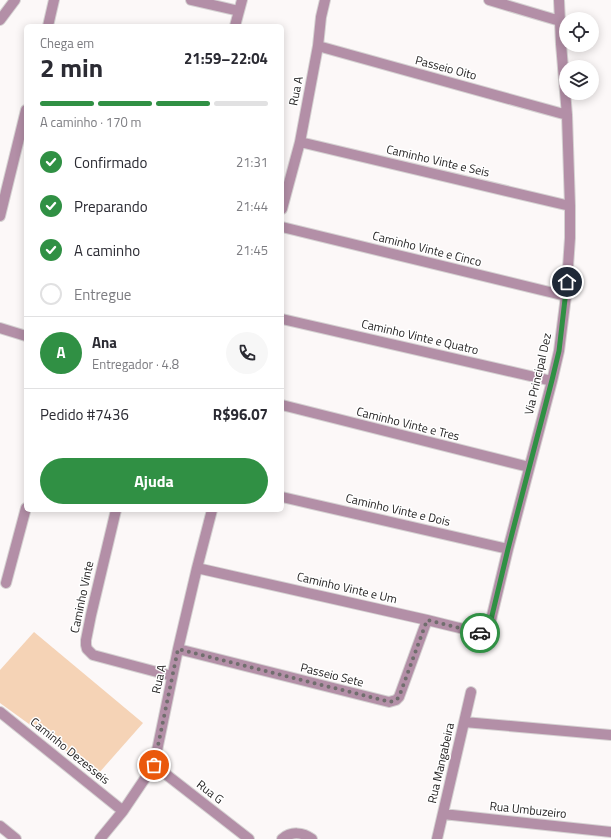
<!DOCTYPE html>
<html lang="pt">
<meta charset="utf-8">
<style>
body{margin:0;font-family:"Titillium Web",sans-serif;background:#f7f7f7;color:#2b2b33;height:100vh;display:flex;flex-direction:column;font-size:15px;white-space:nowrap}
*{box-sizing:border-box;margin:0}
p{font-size:13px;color:#7c7c81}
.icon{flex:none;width:22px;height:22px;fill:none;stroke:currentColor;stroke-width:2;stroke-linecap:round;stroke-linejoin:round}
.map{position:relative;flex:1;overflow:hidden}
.panel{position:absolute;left:24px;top:24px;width:260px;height:488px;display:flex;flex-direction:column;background:#fff;border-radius:6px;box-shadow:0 2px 10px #0003}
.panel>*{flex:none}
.tools{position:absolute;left:559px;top:12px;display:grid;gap:8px}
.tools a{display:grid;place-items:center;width:40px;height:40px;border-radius:50%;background:#fff;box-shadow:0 2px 10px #0003;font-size:20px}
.pin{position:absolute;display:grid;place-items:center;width:34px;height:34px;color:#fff;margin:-17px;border:2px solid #fff;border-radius:50%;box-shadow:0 1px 4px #0007}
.courier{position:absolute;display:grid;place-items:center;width:40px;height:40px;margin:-20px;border:3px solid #309044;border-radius:50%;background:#fff;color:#222;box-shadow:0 1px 5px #0007}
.headline em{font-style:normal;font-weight:700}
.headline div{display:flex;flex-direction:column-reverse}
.headline{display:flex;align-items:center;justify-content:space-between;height:68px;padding:0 16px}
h1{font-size:26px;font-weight:700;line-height:30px}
.bar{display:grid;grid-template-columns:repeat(4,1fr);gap:6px 4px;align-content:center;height:48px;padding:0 16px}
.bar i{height:5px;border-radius:3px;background:#e1e1e2}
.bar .selected{background:#309044}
.bar p{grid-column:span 4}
.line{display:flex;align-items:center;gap:10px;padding:0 16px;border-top:1px solid #e1e1e2}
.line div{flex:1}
.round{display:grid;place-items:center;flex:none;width:42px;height:42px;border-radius:21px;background:#f7f7f7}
ol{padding:0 16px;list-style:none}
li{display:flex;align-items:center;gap:12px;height:44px}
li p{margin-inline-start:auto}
li .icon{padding:4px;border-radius:50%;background:#309044;color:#fff;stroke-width:4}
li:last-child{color:#7c7c81}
li i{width:22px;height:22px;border:2px solid #e1e1e2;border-radius:50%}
.cta{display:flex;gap:8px;margin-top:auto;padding:8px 16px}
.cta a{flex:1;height:46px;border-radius:24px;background:#309044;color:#fff;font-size:16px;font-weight:700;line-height:46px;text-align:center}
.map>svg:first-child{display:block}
</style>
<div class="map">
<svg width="611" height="839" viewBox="0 0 611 839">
<rect width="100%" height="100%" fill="#fcf8f8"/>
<!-- green -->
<path fill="#f5d3b6" d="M34,632L143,723L98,774L0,703V670Z"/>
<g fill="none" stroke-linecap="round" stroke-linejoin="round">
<defs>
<path id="street" d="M191,0L239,11
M489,0L560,21
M0,20L15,0
M48,26L54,0
M235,26L242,0
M318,46L567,115
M300,142L570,206
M282,209L300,142L318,46L321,17L325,0
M0,216L26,110
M282,227L566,296
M282,319L552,381
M0,328L26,336
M282,405L529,467
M282,497L508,549
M116,510L91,615L86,640V645L87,649L93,655L172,676
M197,568L427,620L480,633C484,633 486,632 489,628L508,549L552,381L559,351L566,296L570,238V206L567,115L561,44L559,0
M6,583L26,508
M178,649L389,702L396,700L399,697L427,620
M0,712L123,811
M464,722L611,735
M154,765L249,839
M443,814L611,832
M0,826L16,839
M100,839L123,811L154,765L178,649L197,568L212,510
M282,839C291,831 303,832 312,839
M437,839L471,692"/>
</defs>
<!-- street casing -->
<use href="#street" stroke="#d5d2d2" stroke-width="12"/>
<!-- street -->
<use href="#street" stroke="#b38fa7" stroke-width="10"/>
</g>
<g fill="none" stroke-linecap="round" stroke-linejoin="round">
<!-- done -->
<path stroke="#716e6e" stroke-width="4" stroke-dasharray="0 7.2" d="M154,765L178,649L390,702L396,700L399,697L427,620L480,633"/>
<!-- route -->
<path stroke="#309044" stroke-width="5" d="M480,633L486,632L489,628L508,549L552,380L559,351L567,282"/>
</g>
<g text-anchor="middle" stroke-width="3" stroke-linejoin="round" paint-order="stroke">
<!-- street labels -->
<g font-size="12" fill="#262424" stroke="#fff">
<text transform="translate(446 68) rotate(15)" y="4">Passeio Oito</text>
<text transform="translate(296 91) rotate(-79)" y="4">Rua A</text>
<text transform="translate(438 161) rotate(13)" y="4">Caminho Vinte e Seis</text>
<text transform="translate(427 249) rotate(14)" y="4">Caminho Vinte e Cinco</text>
<text transform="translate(420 337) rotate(13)" y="4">Caminho Vinte e Quatro</text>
<text transform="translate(538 374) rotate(-77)" y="4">Via Principal Dez</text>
<text transform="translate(408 424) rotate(14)" y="4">Caminho Vinte e Tres</text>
<text transform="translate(398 510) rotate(13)" y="4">Caminho Vinte e Dois</text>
<text transform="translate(347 588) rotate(13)" y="4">Caminho Vinte e Um</text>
<text transform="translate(82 597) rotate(-78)" y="4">Caminho Vinte</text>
<text transform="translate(332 675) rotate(14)" y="4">Passeio Sete</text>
<text transform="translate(159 679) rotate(-78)" y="4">Rua A</text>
<text transform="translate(70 751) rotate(39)" y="4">Caminho Dezesseis</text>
<text transform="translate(441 763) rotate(-77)" y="4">Rua Mangabeira</text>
<text transform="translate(210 792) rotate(38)" y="4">Rua G</text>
<text transform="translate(528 810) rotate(6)" y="4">Rua Umbuzeiro</text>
</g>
</g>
</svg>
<div class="tools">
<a><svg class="icon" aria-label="locate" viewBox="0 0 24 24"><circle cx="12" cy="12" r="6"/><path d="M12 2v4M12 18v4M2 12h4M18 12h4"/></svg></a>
<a><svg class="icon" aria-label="layers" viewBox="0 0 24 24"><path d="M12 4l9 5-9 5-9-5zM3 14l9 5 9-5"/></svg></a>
</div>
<div class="pin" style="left:154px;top:765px;background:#ea580c"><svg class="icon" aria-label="bag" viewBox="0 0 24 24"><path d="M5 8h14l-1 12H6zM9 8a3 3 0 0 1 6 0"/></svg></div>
<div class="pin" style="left:567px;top:282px;background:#1f2937"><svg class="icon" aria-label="home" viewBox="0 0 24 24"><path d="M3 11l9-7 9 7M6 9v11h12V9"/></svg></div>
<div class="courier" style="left:480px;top:633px"><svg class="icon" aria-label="car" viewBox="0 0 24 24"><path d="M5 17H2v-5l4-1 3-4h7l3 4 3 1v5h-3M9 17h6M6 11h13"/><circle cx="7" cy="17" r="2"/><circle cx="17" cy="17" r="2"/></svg></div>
<section class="panel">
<div class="headline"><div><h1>2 min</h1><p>Chega em</p></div><em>21:59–22:04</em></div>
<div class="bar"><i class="selected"></i><i class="selected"></i><i class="selected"></i><i></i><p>A caminho · 170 m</p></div>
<ol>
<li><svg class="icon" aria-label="check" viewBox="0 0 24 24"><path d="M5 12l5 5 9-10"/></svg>Confirmado<p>21:31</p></li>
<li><svg class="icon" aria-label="check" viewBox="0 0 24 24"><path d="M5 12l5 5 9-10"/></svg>Preparando<p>21:44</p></li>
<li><svg class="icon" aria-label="check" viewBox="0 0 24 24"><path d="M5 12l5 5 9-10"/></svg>A caminho<p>21:45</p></li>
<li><i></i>Entregue</li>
</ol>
<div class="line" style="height:72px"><b class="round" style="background:#309044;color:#fff">A</b><div><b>Ana</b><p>Entregador · 4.8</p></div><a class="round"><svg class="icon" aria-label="phone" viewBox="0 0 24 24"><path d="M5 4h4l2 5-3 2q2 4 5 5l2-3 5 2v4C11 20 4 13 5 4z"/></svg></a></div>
<div class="line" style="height:52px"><div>Pedido #7436</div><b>R$96.07</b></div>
<div class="cta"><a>Ajuda</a></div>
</section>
</div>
